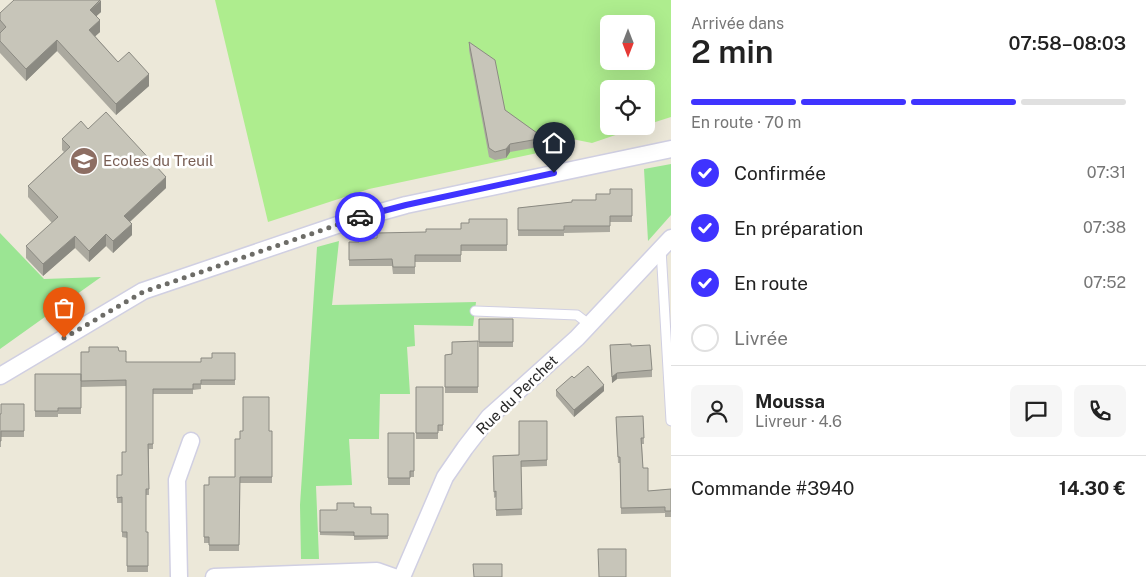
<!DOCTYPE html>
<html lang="fr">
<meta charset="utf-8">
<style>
body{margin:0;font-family:"Public Sans",sans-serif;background:#f6f6f6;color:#222;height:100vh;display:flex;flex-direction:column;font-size:19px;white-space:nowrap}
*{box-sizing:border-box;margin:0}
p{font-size:16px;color:#767676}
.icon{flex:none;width:28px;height:28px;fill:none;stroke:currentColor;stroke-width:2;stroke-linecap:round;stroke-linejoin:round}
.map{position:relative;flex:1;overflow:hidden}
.sheet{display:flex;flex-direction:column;background:#fff;width:475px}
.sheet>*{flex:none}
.needle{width:32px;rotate:180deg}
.tools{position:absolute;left:600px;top:15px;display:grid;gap:10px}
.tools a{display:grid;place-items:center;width:55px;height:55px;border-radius:8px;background:#fff;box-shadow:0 5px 20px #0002;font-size:25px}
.pin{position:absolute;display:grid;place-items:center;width:42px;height:42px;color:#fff;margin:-51px -21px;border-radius:50% 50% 50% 0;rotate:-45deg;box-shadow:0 0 5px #0007}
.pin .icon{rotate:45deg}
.courier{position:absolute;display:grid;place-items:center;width:50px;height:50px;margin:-25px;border:4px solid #3f33ff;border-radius:50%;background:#fff;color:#222;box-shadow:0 1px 6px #0007}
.overview em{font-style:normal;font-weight:600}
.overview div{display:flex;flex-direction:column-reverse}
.overview{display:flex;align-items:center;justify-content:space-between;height:85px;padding:0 20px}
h1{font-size:32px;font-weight:600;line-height:38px}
.bar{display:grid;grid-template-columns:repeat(4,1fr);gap:8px 5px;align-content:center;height:60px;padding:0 20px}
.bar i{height:6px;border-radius:4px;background:#e0e0e0}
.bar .selected{background:#3f33ff}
.bar p{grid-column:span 4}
.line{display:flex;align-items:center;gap:12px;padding:0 20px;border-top:1px solid #e0e0e0}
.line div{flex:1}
.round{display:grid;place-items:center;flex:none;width:52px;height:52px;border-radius:8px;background:#f6f6f6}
ol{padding:0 20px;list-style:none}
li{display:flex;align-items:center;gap:15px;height:55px}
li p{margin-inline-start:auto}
li .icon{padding:5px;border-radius:50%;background:#3f33ff;color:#fff;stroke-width:4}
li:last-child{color:#767676}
li i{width:28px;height:28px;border:2px solid #e0e0e0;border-radius:50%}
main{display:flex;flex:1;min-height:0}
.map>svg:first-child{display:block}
</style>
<main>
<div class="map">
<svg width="671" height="577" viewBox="0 0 671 577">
<rect width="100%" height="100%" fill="#ece8d9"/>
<!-- green -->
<path fill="#9be593" d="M671,164V215L648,241L644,169Z
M0,233L44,279L101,277L0,349Z
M339,241L332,305L476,302L473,326L414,325L415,346L407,347L410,394H380L379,439H349L352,485L316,486L319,559H301L300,505L317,247Z"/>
<!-- pitch -->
<path fill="#aeed8e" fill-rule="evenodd" d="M215,0H671V117L646,125V89H609V126H642L592,143L557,136L547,151L369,189L268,222ZM609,24H646V61H609Z"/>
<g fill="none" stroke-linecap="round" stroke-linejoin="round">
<defs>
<path id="lane" d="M661,249L671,421
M475,311L577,315L590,325"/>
<path id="street" d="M0,376L143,291L352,220L406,205L671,149
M179,577L177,480L191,441
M214,577L377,571L394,577
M402,577L445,477L465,448L489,417L577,338L671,238"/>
</defs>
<!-- lane casing -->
<use href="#lane" stroke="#d0cfe2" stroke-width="11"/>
<!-- street casing -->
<use href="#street" stroke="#d0cfe2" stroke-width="19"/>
<!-- lane -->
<use href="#lane" stroke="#fff" stroke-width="9"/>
<!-- street -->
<use href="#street" stroke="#fff" stroke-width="16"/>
</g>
<!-- wall -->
<path fill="#aba99f" d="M101,12L96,16L100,32L95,36L118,62L149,86L116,115L57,51L26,81L0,53V13Z
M469,42L505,110L544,138V146L510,152L506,158L495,160L489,157L469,50Z
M88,129L166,188L130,222L132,235L113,253L106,246L89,262L75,248L43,276L26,258V246L52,223L28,197V186L64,152L62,150V139Z
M632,189V222H610V232L564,233V236H518V208L572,202L596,200L610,194Z
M507,219V251H461V262H415V274H393L392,266H349V242H359L377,238L461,229L469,223Z
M479,319H513V347H479Z
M478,341V393H445V355L452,354Z
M610,345L631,346L652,370V377L617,379L612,383Z
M119,351L126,362H201L212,358L235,353V385H201V389L193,390V394H153V449H149V495H146V532H148V572H127V538L122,537V503H117V475H122L126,452V386L81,387V352Z
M35,374H81V414H58V417H35Z
M574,378L604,391L574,417L556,396V390Z
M416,387H443V431H438V439H416Z
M24,404V437H1V447H0V414Z
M643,416L644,444H642L643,468L648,491L671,489V517H665V513L621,514L620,463H618L616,417Z
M547,421V466L521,467L522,515L496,516V497L494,498L493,456L519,455Z
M269,431H272V483H240L239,551H209V543H204V485H209L235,477L240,439Z
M388,433H414V477H410V485H388Z
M354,507L371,514H388V539L354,540V536L320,535V510H337Z"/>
<!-- shaded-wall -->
<path fill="#8b8a82" d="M101,0V12L90,22V10Z
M100,20V32L89,42V30Z
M57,40V51L26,81V69Z
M149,74V86L116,115V104Z
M510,144V152L506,158V149Z
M166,177V188L124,227V216Z
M132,224V235L113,253V241Z
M106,234V246L89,262V251Z
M75,236V248L43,276V264Z
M617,373V379L612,383V377Z
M604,385V391L574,417V410Z"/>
<!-- building -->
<path fill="#c7c5b9" stroke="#8b8a82" d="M14,0H100L90,10L100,20L89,30L118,62L129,52L149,74L116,104L57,40L26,69L0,41V33L6,27L0,20V13Z
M469,42L495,60L505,110L544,138L510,144L506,149L495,152L489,148Z
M106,112L166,177L124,216L132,224L113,241L106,234L89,251L75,236L43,264L26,246L58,217L28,186L70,147L62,139L81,121L88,129Z
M610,189H632V216H610V226H564V230H518V208L572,202V200H596V194H610Z
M469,219H507V245H461V255H415V267H393L392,259L349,260V242H359V238H377V233L426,232V229H461V223H469Z
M479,319H513V342H479Z
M478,341V387H445V355L452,354V342Z
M631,344V346L650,345L652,370L617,373L612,377L610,345Z
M89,347H118L119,351H126V362H201V358H212V353H235V380H201V384H193V389H153V444H148L149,489H146V532H148V566H127V532H122V497L117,498V475H122V452H126V380L81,381V352H89Z
M588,366L604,385L574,410L556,390L572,376L574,378Z
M35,374H81V408H58V411H35Z
M416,387H443V425H438V433H416Z
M243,397H269V431H272V477H240L239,545H209V537H204V485H209V477H235V439H240V431H243Z
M1,404H24V431H1V441H0V414H1Z
M643,416L644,438H641L643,468H648V491L671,489V511H665V507L621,508L620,457H618L616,417Z
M519,421H547V460L521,461L522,509L496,510V491L494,492L493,456L519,455Z
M388,433H414V471H410V478H388Z
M337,503H354V507H371V514H388V536H354V532H320V510H337Z
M598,549H626V577H599Z
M473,564H502V577H474Z"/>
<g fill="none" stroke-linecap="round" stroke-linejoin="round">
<!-- done -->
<path stroke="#6d6c67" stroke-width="5" stroke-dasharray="0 9" d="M64,338L143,292L360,217"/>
<!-- route -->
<path stroke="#3f33ff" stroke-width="6" d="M360,217L406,205L554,173"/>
</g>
<!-- icons -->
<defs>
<symbol id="school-disc" viewBox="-11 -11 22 22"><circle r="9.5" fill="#8d6e63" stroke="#fff"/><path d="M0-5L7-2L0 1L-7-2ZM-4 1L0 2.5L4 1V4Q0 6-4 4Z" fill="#fff"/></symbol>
</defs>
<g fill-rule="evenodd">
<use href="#school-disc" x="68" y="145" width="32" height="32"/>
</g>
<g text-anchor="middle" stroke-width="5" stroke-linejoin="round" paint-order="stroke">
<!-- education labels -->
<g font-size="15" fill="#785e54" stroke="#fff" text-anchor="start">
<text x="103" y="166">Ecoles du Treuil</text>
</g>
<!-- street labels -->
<g font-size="15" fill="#292929" stroke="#fff">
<text transform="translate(517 395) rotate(-44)" y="5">Rue du Perchet</text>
</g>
</g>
</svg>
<div class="tools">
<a><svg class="needle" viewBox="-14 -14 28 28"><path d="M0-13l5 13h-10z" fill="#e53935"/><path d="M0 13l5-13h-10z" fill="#767676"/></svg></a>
<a><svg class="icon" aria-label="locate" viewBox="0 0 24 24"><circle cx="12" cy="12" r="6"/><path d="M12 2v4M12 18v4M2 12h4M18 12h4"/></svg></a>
</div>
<div class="pin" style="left:64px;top:338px;background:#ea580c"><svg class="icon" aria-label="bag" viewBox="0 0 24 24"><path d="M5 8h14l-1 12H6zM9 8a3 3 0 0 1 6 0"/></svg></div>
<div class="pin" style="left:554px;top:173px;background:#1f2937"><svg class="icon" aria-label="home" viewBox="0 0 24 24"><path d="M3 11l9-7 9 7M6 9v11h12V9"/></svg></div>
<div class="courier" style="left:360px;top:217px"><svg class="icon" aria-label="car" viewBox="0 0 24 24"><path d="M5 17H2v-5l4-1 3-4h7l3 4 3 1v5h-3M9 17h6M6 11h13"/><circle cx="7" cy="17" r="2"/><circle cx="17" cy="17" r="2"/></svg></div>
</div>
<section class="sheet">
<div class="overview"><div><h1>2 min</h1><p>Arrivée dans</p></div><em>07:58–08:03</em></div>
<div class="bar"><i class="selected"></i><i class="selected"></i><i class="selected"></i><i></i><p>En route · 70 m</p></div>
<ol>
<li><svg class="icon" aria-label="check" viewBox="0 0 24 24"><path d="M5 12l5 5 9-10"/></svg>Confirmée<p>07:31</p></li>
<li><svg class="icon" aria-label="check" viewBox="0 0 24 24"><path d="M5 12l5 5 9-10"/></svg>En préparation<p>07:38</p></li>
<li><svg class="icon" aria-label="check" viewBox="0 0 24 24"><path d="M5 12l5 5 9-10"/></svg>En route<p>07:52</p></li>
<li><i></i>Livrée</li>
</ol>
<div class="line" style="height:90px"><a class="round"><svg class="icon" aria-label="person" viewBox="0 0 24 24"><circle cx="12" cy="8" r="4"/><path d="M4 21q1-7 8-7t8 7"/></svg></a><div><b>Moussa</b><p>Livreur · 4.6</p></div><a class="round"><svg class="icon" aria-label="chat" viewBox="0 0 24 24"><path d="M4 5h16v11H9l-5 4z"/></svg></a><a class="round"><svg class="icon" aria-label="phone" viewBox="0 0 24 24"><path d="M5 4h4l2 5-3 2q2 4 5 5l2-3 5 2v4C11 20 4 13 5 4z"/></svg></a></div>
<div class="line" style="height:65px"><div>Commande #3940</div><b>14.30 €</b></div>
</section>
</main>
